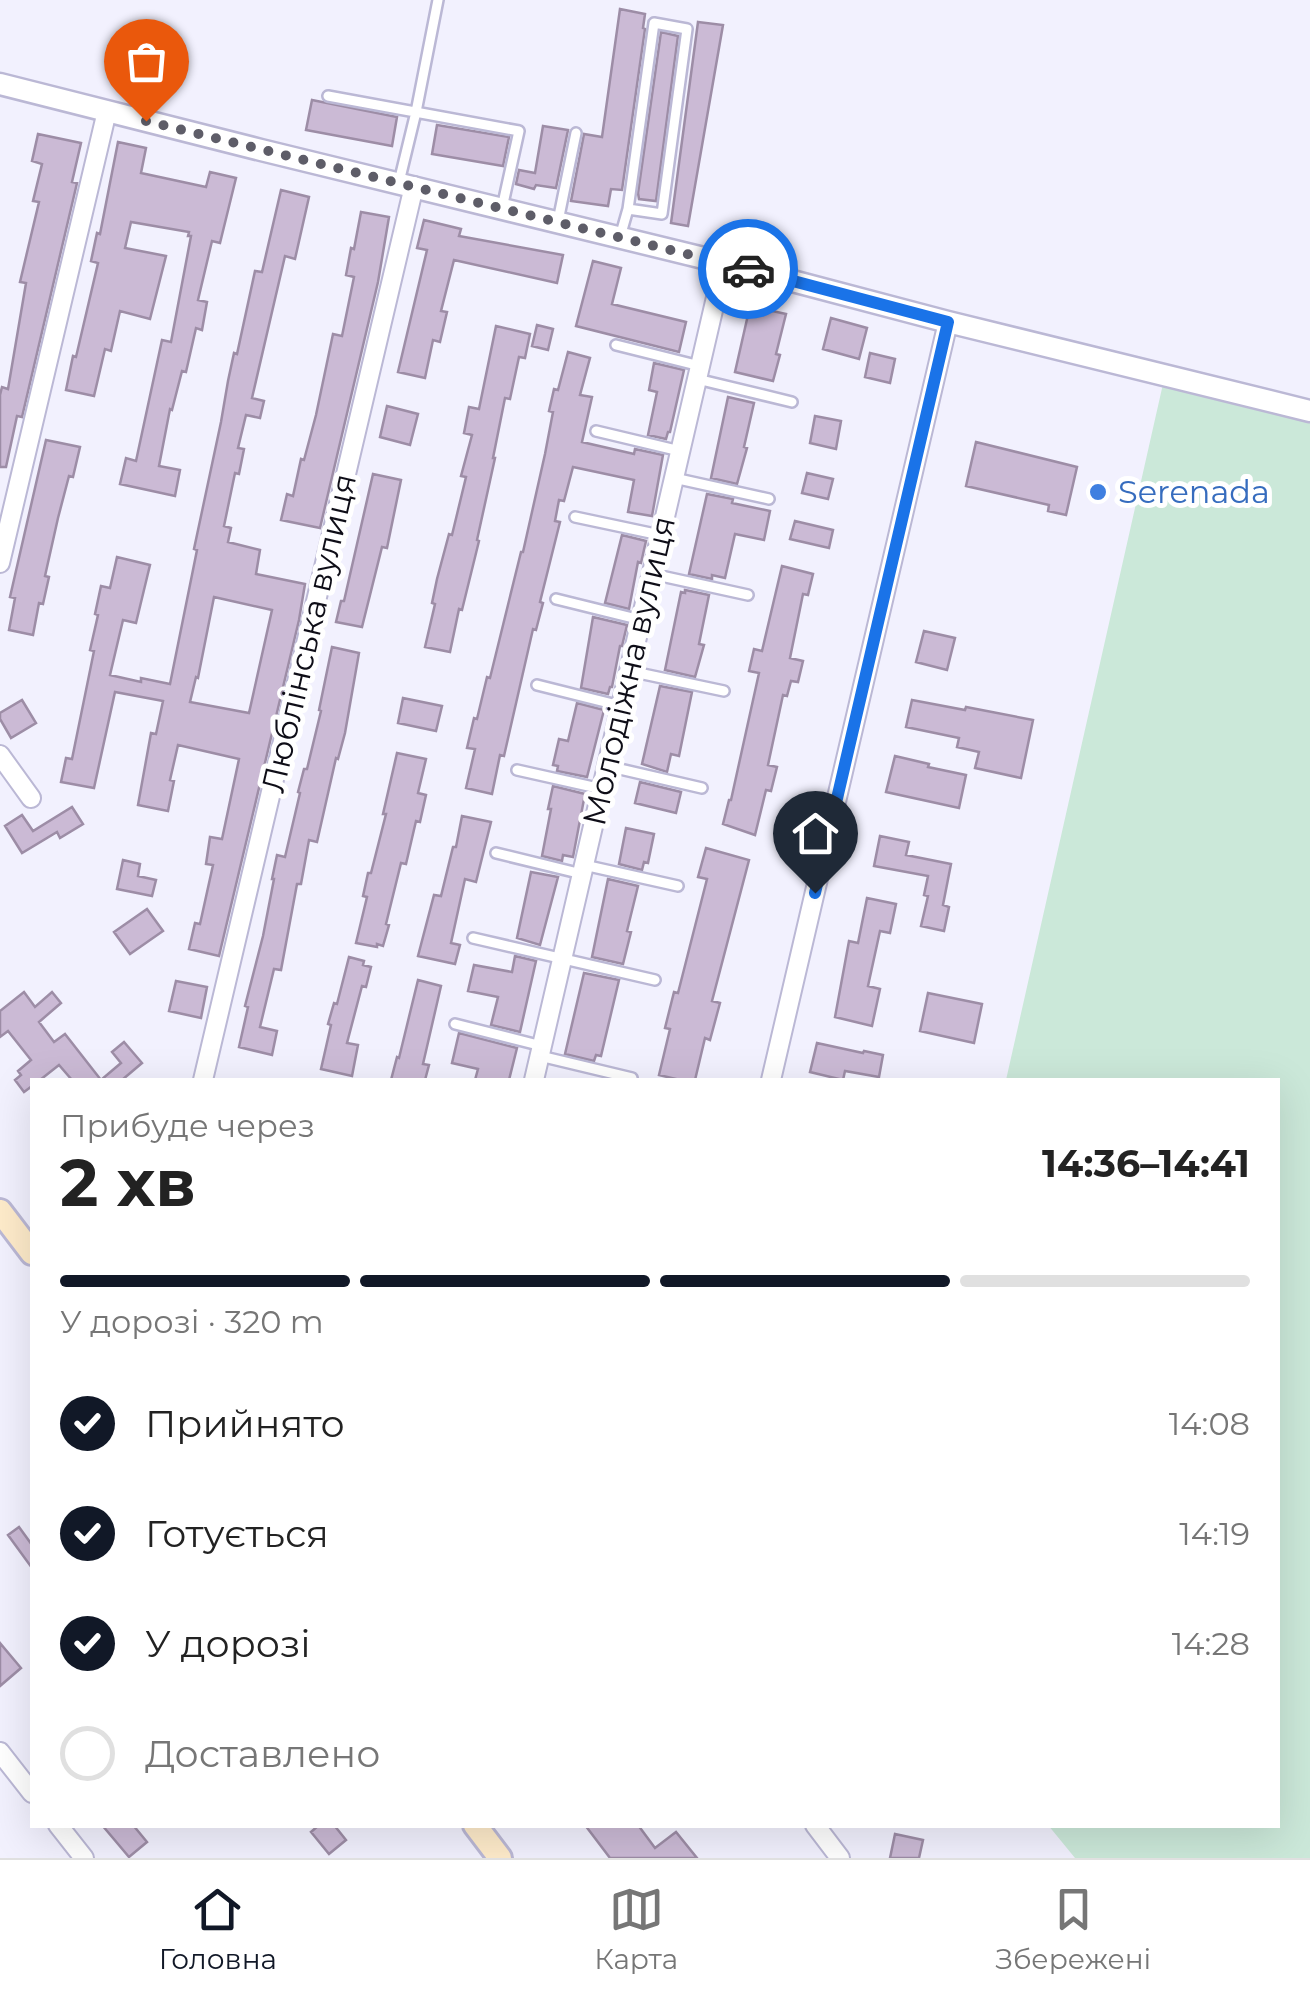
<!DOCTYPE html>
<html lang="uk">
<meta charset="utf-8">
<style>
body{margin:0;font-family:Montserrat,sans-serif;background:#f6f6f6;color:#222;height:100vh;display:flex;flex-direction:column;font-size:38px;white-space:nowrap}
*{box-sizing:border-box;margin:0}
p{font-size:32px;color:#767676}
.icon{flex:none;width:55px;height:55px;fill:none;stroke:currentColor;stroke-width:2;stroke-linecap:round;stroke-linejoin:round}
.map{position:relative;flex:1;overflow:hidden}
.side{position:absolute;left:30px;top:1078px;width:1250px;height:750px;display:flex;flex-direction:column;background:#fff;border-radius:0px;box-shadow:0 10px 40px #0002}
.side>*{flex:none}
.pin{position:absolute;display:grid;place-items:center;width:85px;height:85px;color:#fff;margin:-102px -42px;border-radius:50% 50% 50% 0;rotate:-45deg;box-shadow:0 0 10px #0007}
.pin .icon{rotate:45deg}
.courier{position:absolute;display:grid;place-items:center;width:100px;height:100px;margin:-50px;border:8px solid #1a73e8;border-radius:50%;background:#fff;color:#222;box-shadow:0 2px 12px #0007}
.overview em{font-style:normal;font-weight:700}
.overview div{display:flex;flex-direction:column-reverse}
.overview{display:flex;align-items:center;justify-content:space-between;height:170px;padding:0 30px}
h1{font-size:65px;font-weight:700;line-height:75px}
.bar{display:grid;grid-template-columns:repeat(4,1fr);gap:15px 10px;align-content:center;height:120px;padding:0 30px}
.bar i{height:12px;border-radius:8px;background:#e0e0e0}
.bar .current{background:#111827}
.bar p{grid-column:span 4}
ol{padding:0 30px;list-style:none}
li{display:flex;align-items:center;gap:30px;height:110px}
li p{margin-inline-start:auto}
li .icon{padding:10px;border-radius:50%;background:#111827;color:#fff;stroke-width:4}
li:last-child{color:#767676}
li i{width:55px;height:55px;border:5px solid #e0e0e0;border-radius:50%}
.dock{display:flex;justify-content:space-around;align-items:center;height:140px;border-top:2px solid #e0e0e0;background:#fff;font-size:28px;color:#767676}
.dock a{display:grid;justify-items:center;gap:5px}
.dock .current{color:#111827}
.map>svg:first-child{display:block}
</style>
<div class="map">
<svg width="1310" height="1858" viewBox="0 0 1310 1858">
<rect width="100%" height="100%" fill="#f2f1fe"/>
<!-- green -->
<path fill="#cbe8d9" d="M1165,375L1310,411V1858H1075L1048,1825H1278V1080H1006Z"/>
<!-- building -->
<path fill="#cbbad5" stroke="#9d8da6" stroke-width="2.5" fill-rule="evenodd" d="M620,9L645,14L643,28L645,29L622,190L611,189L608,206L571,201L584,134L602,137Z
M698,22L723,25L688,226L671,223Z
M661,32L678,36L656,201L639,199L638,193Z
M312,100L397,117L392,146L306,130Z
M437,125L509,137L503,166L432,154Z
M543,126L568,130L556,188L536,185L534,189L516,184L519,170L535,173Z
M38,134L81,143L72,182L77,183L22,417L17,416L6,467H0V395L2,387L8,389L26,283L20,282L39,202L33,201L42,164L32,161Z
M118,142L146,148L141,173L206,187L210,172L236,178L220,243L212,241L198,300L207,302L202,330L196,328L186,372L182,371L172,410L170,409L159,466L180,470L175,496L120,484L126,458L136,461L162,340L171,342L191,236H188L189,232L131,222L125,248L166,256L150,319L120,311L111,351L105,349L94,396L66,390L73,356L76,357L98,263L91,261L97,233L100,234Z
M281,190L309,197L295,259L285,256L252,398L264,401L260,418L246,415L238,448L244,449L239,474L235,473L224,526L231,528L228,542L260,550L256,574L305,584L299,620L219,956L189,949L195,923L200,924L213,865L206,864L210,837L222,839L239,759L178,745L170,780L174,781L168,811L138,805L151,733L156,734L163,701L115,692L94,788L61,782L66,758L72,759L94,651L90,650L98,615L95,614L101,586L110,588L117,557L150,565L136,623L123,620L110,675L141,682V678L170,684L197,550L194,549L221,422L228,381L234,353L237,354L255,271L262,272ZM214,597L272,610L249,713L190,702L196,677L198,678Z
M361,212L389,217L378,282L320,528L281,520L287,494L293,496L301,459L304,460L316,415L333,334L342,336L354,277L346,275L351,248L354,249Z
M424,220L461,229L459,236L563,255L557,283L454,260L441,311L447,312L440,342L433,340L425,378L398,372L427,250L417,248Z
M593,261L621,268L612,304L686,322L679,352L576,326Z
M750,306L786,314L776,354L780,355L773,381L735,372Z
M831,318L867,328L859,359L823,349Z
M537,325L553,329L548,350L532,346Z
M496,326L530,334L525,358L519,357L510,399L505,398L493,458H495L477,540L479,541L462,610L459,609L450,652L425,647L435,604L432,603L437,579L449,534L452,535L466,477L461,476L472,435L464,433L469,407L479,409Z
M568,352L590,358L580,395L592,397L582,442L634,454L635,449L663,455L652,516L628,512L634,480L573,467L564,501L559,500L555,521L560,522L540,602L543,603L536,630L533,629L504,756L500,755L492,794L466,788L475,749L467,748L474,718L477,719L487,677L490,678L521,552H523L545,454L553,412L549,411L554,389L558,390Z
M870,353L895,359L890,383L865,377Z
M654,363L684,370L670,432H668L666,439L648,435L657,392L649,390Z
M728,397L754,403L744,447L747,448L737,484L711,478Z
M387,406L418,414L410,445L380,437Z
M815,416L841,421L836,449L810,443Z
M46,440L80,447L73,477L69,476L58,518L45,576L49,577L43,604L39,603L33,635L9,630L15,598L10,597Z
M976,442L1077,467L1066,515L1048,511L1049,505L966,486Z
M807,473L833,479L828,499L802,493Z
M373,474L401,480L387,548L382,547L362,627L336,622L341,601H344Z
M707,494L733,499L732,503L770,511L764,540L735,534L725,578L712,575V579L689,574Z
M795,521L833,530L829,548L790,539Z
M622,535L646,541L641,563L638,562L629,609L605,603Z
M782,566L813,574L808,595L803,594L790,658L803,661L798,682L791,681L787,696L783,695L768,765L777,767L771,791L766,790L755,835L723,824L729,800H731L759,673L749,671L754,649L762,651Z
M685,590L709,595L699,644L704,645L695,677L665,670L681,592L685,593Z
M593,617L627,625L622,646H620L612,687H610L608,694L581,688Z
M924,631L955,638L947,670L916,662Z
M332,647L359,653L345,733L338,759L336,758L317,842L309,840L301,884H297L281,970L274,969L260,1027L277,1031L272,1055L239,1047L248,1007L245,1006L263,936L274,879H272L277,855L285,857L300,793L298,792L304,769H307L321,711L319,710Z
M660,686L692,692L679,756L671,754L667,772L642,764Z
M403,698L442,706L436,731L398,723Z
M22,700L36,723L11,738L0,719V713Z
M912,700L965,710L966,707L1033,720L1021,778L975,768L979,752L957,747L959,738L906,727Z
M577,703L604,710L587,777L557,771L558,766L553,765L559,739L568,741Z
M397,753L426,759L418,793L426,795L420,822L416,821L406,864L401,863L386,924L389,925L383,946L377,944V947L356,943L367,897L363,896L368,873H371L386,814H383Z
M895,756L929,764L928,767L966,775L959,808L886,792Z
M640,782L681,792L676,813L635,803Z
M553,786L585,794L573,857L563,855L562,861L542,856L551,809H548Z
M72,807L83,824L60,838L57,832L22,853L5,826L22,815L33,831Z
M462,816L491,822L476,882L465,879L451,943L460,945L455,964L418,956L434,895L441,896L453,847H456Z
M626,828L654,834L648,863L644,862L642,870L619,864Z
M880,836L909,842L906,855L951,864L943,905L949,907L944,931L921,926L928,896L924,895L928,876L874,866Z
M706,848L749,860L712,1001L720,1003L710,1040L705,1038L695,1080H680L659,1075L670,1029L665,1028L674,992L678,993L707,879L698,877Z
M123,860L140,864L138,876L156,880L152,896L117,889Z
M531,872L558,877L540,945L517,938Z
M608,879L638,886L627,931L631,932L623,964L592,957Z
M867,898L896,904L890,933L880,931L868,986L880,989L872,1026L835,1017L849,941L858,943Z
M147,909L163,931L130,954L114,932Z
M515,956L536,961L520,1032L491,1025L498,997L468,991L474,965L512,972Z
M349,957L364,961L363,965L371,967L366,987L362,986L347,1043L358,1045L352,1076L321,1069L331,1025L328,1024L334,1003L337,1004Z
M584,973L619,980L601,1056L596,1055L594,1061L565,1054Z
M418,980L441,986L423,1064L429,1065L425,1080H391L397,1057L399,1058Z
M176,981L207,987L201,1018L169,1011Z
M24,992L35,1007L52,992L61,1003L39,1022L54,1042L65,1034L101,1080L121,1063L112,1052L124,1042L142,1063L122,1080H72L59,1065L40,1080H32V1086L24,1092L15,1080L21,1075L18,1071L31,1060L8,1031L0,1037V1011Z
M928,993L982,1004L974,1043L920,1031Z
M459,1033L517,1048L509,1080H475L478,1069L452,1063Z
M817,1043L863,1053L864,1051L883,1055L879,1077L845,1071L843,1080L810,1072Z
M19,1527L32,1545V1568L8,1535Z
M0,1643L21,1668L0,1686Z
M102,1825H133L147,1842L129,1857Z
M319,1825H334L346,1840L329,1854L311,1832Z
M585,1825H638L655,1848L676,1832L697,1858H610Z
M895,1834L923,1840L919,1858H890Z"/>
<g fill="none" stroke-linecap="round" stroke-linejoin="round">
<defs>
<path id="service" d="M328,96L519,131L502,208
M399,182L416,112L438,0
M558,221L576,133
M620,237L628,209L654,23L687,29L662,214L628,209
M616,345L700,366
M697,379L792,402
M596,431L680,451
M674,478L769,499
M575,517L660,535
M652,574L748,595
M556,599L641,620
M629,671L724,691
M537,685L621,706
M607,766L702,788
M517,770L602,789
M496,853L582,874
M584,865L678,886
M473,938L655,980
M455,1024L542,1046
M540,1056L632,1078"/>
<path id="minor" d="M0,563L107,111
M0,755L31,798
M203,1080L414,186
M534,1080L724,263
M771,1080L948,322
M0,1752L32,1793
M58,1825L84,1858
M815,1825L840,1858"/>
<path id="tertiary" d="M0,84L261,150L724,263L948,322L1310,411"/>
<path id="secondary" d="M0,1211L32,1253
M475,1825L500,1858"/>
</defs>
<!-- service casing -->
<use href="#service" stroke="#bbb8d5" stroke-width="14"/>
<!-- minor casing -->
<use href="#minor" stroke="#bbb8d5" stroke-width="22"/>
<!-- tertiary casing -->
<use href="#tertiary" stroke="#bbb8d5" stroke-width="25"/>
<!-- secondary casing -->
<use href="#secondary" stroke="#bbb8d5" stroke-width="28"/>
<!-- service -->
<use href="#service" stroke="#fff" stroke-width="9"/>
<!-- minor -->
<use href="#minor" stroke="#fff" stroke-width="18"/>
<!-- tertiary -->
<use href="#tertiary" stroke="#fff" stroke-width="20"/>
<!-- secondary -->
<use href="#secondary" stroke="#feebca" stroke-width="22"/>
</g>
<g fill="none" stroke-linecap="round" stroke-linejoin="round">
<!-- done -->
<path stroke="#5e5d68" stroke-width="10" stroke-dasharray="0 18" d="M146,121L748,269"/>
<!-- route -->
<path stroke="#1a73e8" stroke-width="12" d="M748,269L948,322L815,893"/>
</g>
<!-- markers -->
<circle fill="#3f7fe0" stroke="#fff" stroke-width="4" cx="1098" cy="492" r="10"/>
<g text-anchor="middle" stroke-width="10" stroke-linejoin="round" paint-order="stroke">
<!-- shop labels -->
<g font-size="32" fill="#366cbe" stroke="#fff" text-anchor="start">
<text x="1118" y="503">Serenada</text>
</g>
<!-- street labels -->
<g font-size="32" fill="#0e0d17" stroke="#fff">
<text transform="translate(309 633) rotate(-77)" y="11">Люблінська вулиця</text>
<text transform="translate(629 671) rotate(-77)" y="11">Молодіжна вулиця</text>
</g>
</g>
</svg>
<div class="pin" style="left:146px;top:121px;background:#ea580c"><svg class="icon" aria-label="bag" viewBox="0 0 24 24"><path d="M5 8h14l-1 12H6zM9 8a3 3 0 0 1 6 0"/></svg></div>
<div class="pin" style="left:815px;top:893px;background:#1f2937"><svg class="icon" aria-label="home" viewBox="0 0 24 24"><path d="M3 11l9-7 9 7M6 9v11h12V9"/></svg></div>
<div class="courier" style="left:748px;top:269px"><svg class="icon" aria-label="car" viewBox="0 0 24 24"><path d="M5 17H2v-5l4-1 3-4h7l3 4 3 1v5h-3M9 17h6M6 11h13"/><circle cx="7" cy="17" r="2"/><circle cx="17" cy="17" r="2"/></svg></div>
<section class="side">
<div class="overview"><div><h1>2 хв</h1><p>Прибуде через</p></div><em>14:36–14:41</em></div>
<div class="bar"><i class="current"></i><i class="current"></i><i class="current"></i><i></i><p>У дорозі · 320 m</p></div>
<ol>
<li><svg class="icon" aria-label="check" viewBox="0 0 24 24"><path d="M5 12l5 5 9-10"/></svg>Прийнято<p>14:08</p></li>
<li><svg class="icon" aria-label="check" viewBox="0 0 24 24"><path d="M5 12l5 5 9-10"/></svg>Готується<p>14:19</p></li>
<li><svg class="icon" aria-label="check" viewBox="0 0 24 24"><path d="M5 12l5 5 9-10"/></svg>У дорозі<p>14:28</p></li>
<li><i></i>Доставлено</li>
</ol>
</section>
</div>
<nav class="dock">
<a class="current"><svg class="icon" aria-label="home" viewBox="0 0 24 24"><path d="M3 11l9-7 9 7M6 9v11h12V9"/></svg>Головна</a>
<a><svg class="icon" aria-label="map" viewBox="0 0 24 24"><path d="M3 6l6-2 6 2 6-2v14l-6 2-6-2-6 2zM9 4v14M15 6v14"/></svg>Карта</a>
<a><svg class="icon" aria-label="saved" viewBox="0 0 24 24"><path d="M7 4h10v16l-5-4-5 4z"/></svg>Збережені</a>
</nav>
